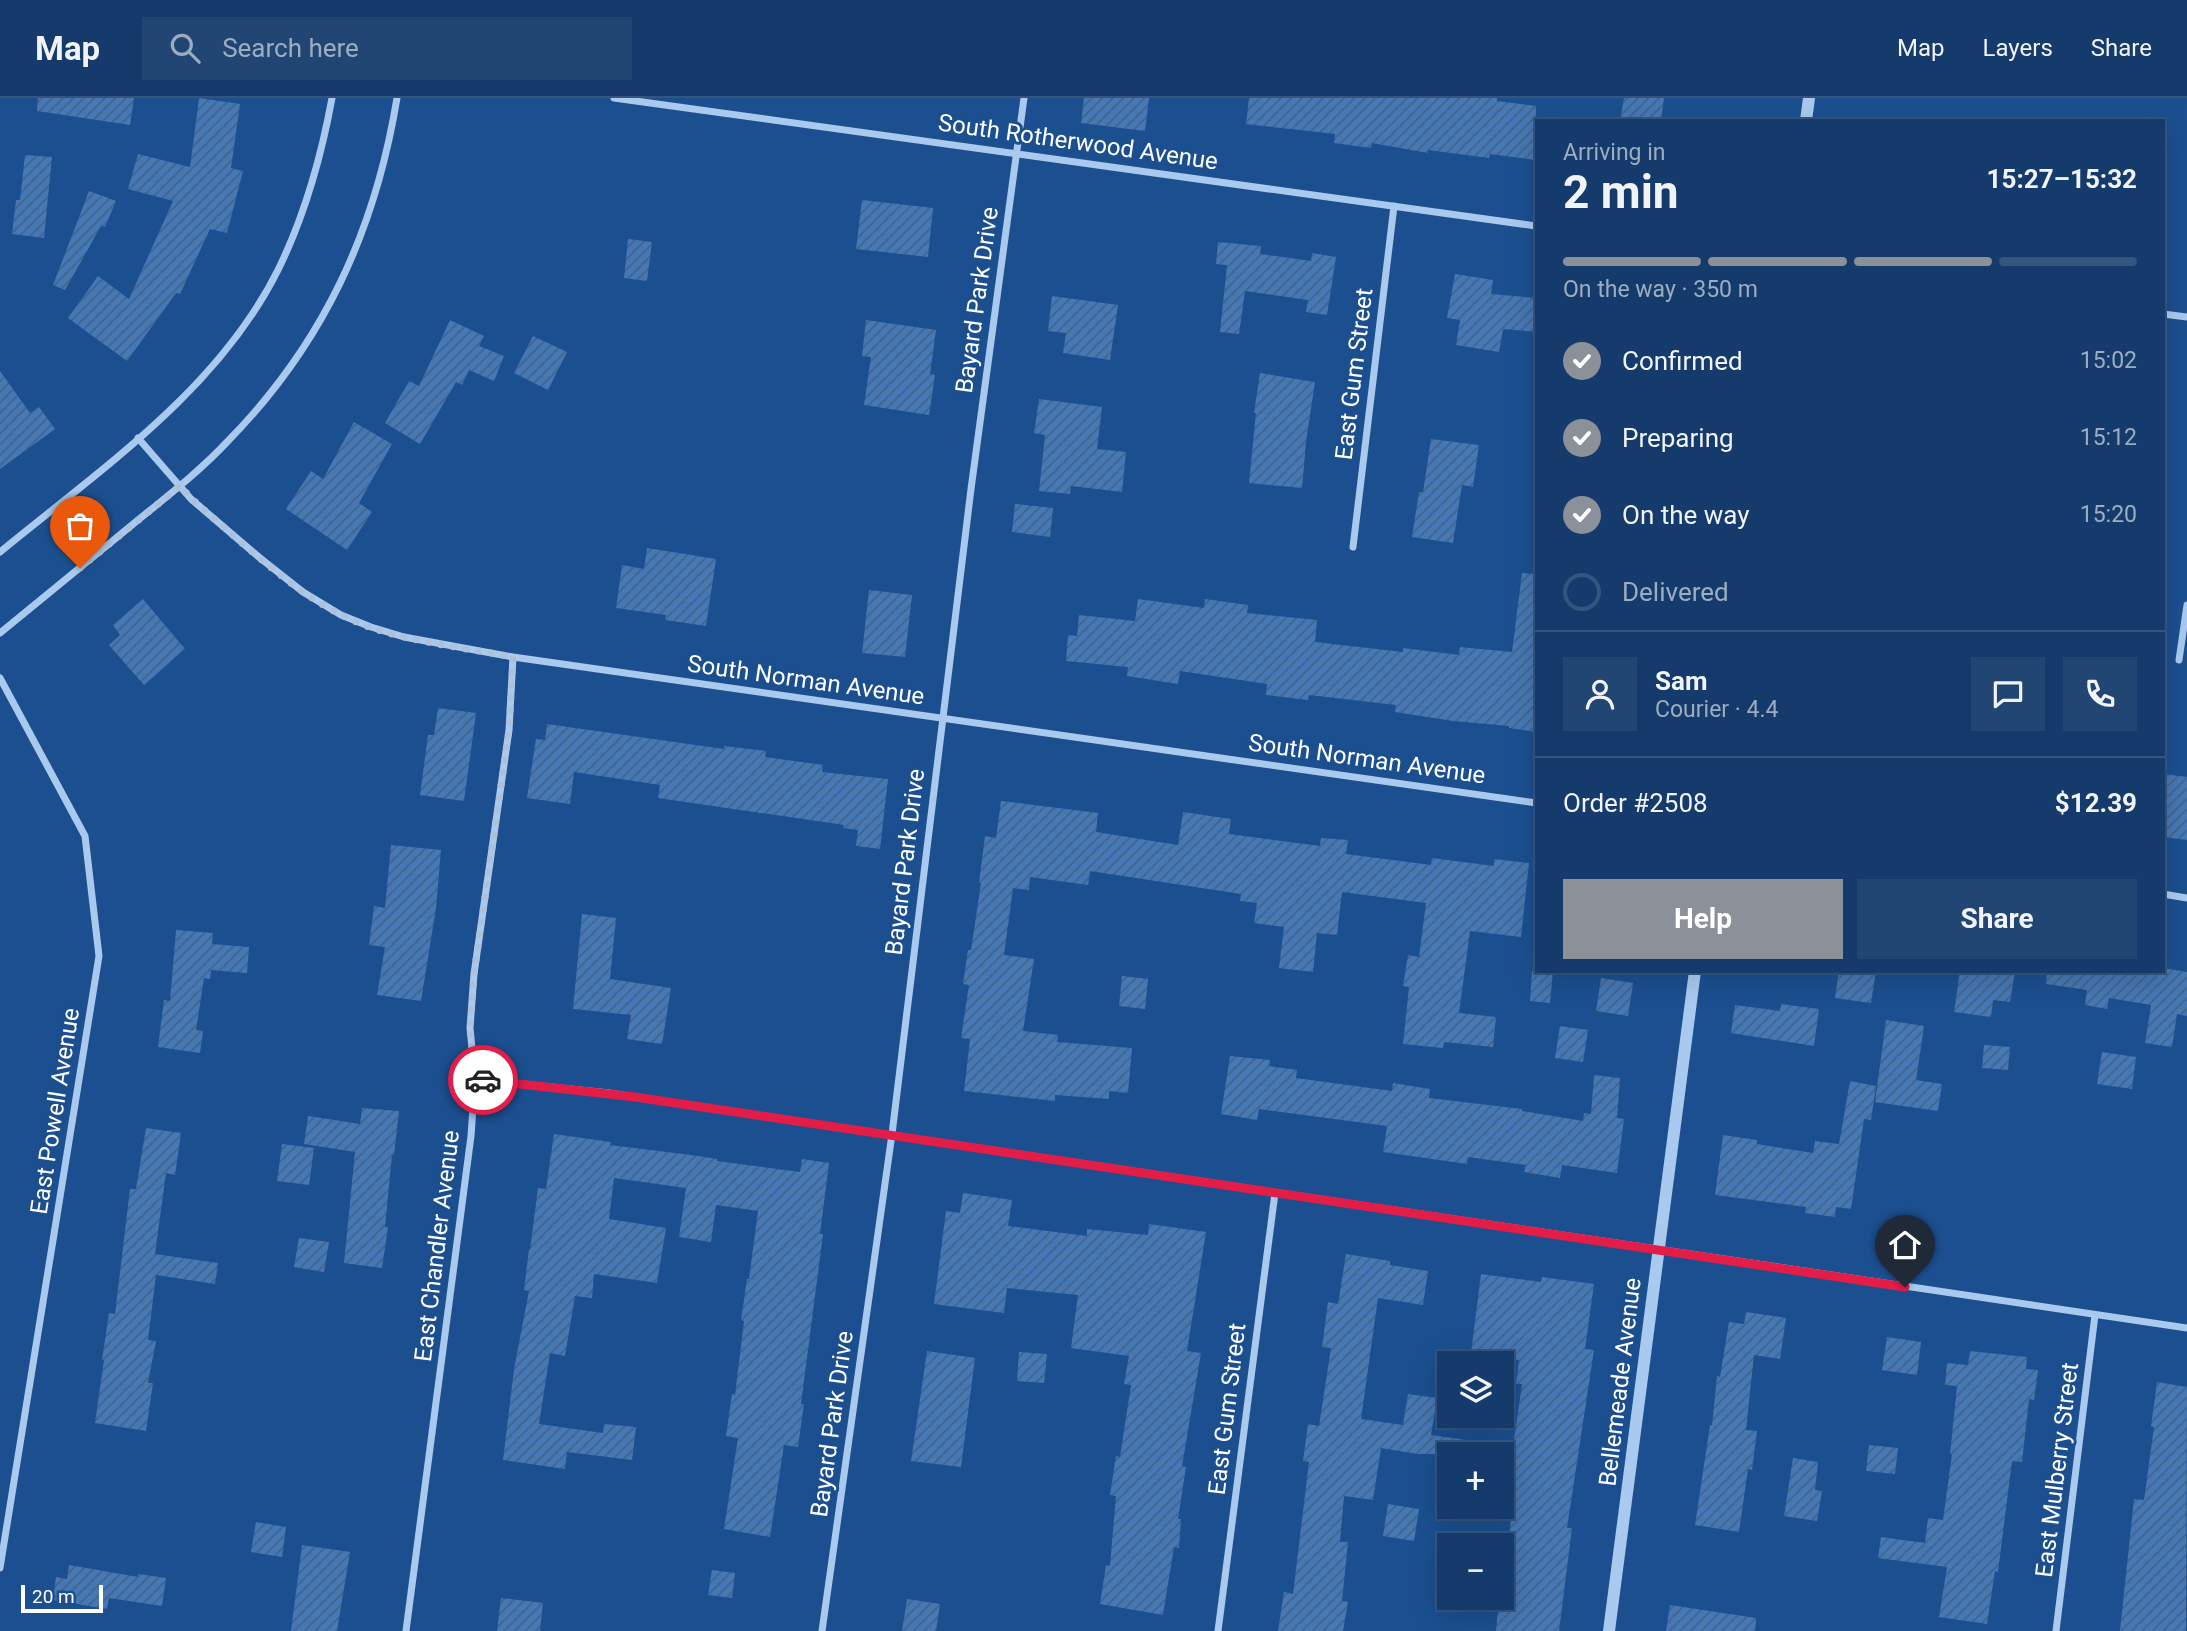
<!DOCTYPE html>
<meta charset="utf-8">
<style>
body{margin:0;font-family:Roboto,sans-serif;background:#214673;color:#f1f3f6;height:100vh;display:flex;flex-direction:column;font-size:26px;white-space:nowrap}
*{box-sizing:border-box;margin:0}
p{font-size:23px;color:#9dadc1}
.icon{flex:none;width:38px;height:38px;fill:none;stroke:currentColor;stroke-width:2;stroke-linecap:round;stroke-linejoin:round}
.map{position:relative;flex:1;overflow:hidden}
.drawer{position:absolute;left:1535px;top:21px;width:630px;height:854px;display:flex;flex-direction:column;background:#143b6b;border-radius:0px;box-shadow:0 7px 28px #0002,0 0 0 2px #33557e}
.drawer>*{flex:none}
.controls{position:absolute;left:1437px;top:1253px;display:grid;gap:14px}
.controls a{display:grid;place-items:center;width:77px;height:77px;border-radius:0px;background:#143b6b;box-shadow:0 7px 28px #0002,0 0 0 2px #33557e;font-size:35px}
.scale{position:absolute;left:21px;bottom:18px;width:82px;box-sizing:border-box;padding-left:7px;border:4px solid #fff;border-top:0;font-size:19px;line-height:24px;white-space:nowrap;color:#fff;-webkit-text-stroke:5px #1b4f8f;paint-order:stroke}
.pin{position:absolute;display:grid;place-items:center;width:60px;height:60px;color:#fff;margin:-72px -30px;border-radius:50% 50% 50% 0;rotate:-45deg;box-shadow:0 0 7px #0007}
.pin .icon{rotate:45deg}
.courier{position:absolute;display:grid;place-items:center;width:70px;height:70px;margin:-35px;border:5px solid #e11d48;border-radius:50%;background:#fff;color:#222;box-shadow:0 2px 9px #0007}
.headline em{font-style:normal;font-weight:700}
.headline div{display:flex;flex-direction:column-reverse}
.headline{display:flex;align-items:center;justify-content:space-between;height:119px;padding:0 28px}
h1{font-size:46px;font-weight:700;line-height:52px}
.bar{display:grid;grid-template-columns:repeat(4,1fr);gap:10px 7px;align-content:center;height:84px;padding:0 28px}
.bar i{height:9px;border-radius:5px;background:#33557e}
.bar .selected{background:#8c9099}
.bar p{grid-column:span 4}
.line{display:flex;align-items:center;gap:18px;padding:0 28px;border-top:2px solid #33557e}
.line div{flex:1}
.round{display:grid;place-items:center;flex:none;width:74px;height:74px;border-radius:0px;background:#214673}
ol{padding:0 28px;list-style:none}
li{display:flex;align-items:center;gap:21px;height:77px}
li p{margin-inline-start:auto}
li .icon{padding:7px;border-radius:50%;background:#8c9099;color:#fff;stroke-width:4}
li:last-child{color:#9dadc1}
li i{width:38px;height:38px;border:4px solid #33557e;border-radius:50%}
.button{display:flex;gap:14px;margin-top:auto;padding:14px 28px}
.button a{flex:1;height:80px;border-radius:0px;background:#8c9099;color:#fff;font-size:28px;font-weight:700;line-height:80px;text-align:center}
.button a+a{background:#214673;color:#f1f3f6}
header{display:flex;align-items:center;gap:42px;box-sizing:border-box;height:98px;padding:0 35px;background:#143b6b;border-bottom:2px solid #33557e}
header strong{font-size:33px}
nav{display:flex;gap:38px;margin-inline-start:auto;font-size:24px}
.search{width:490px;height:63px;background:#214673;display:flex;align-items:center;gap:18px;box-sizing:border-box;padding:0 24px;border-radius:0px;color:#9dadc1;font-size:26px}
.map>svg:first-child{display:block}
</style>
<header>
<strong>Map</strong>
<div class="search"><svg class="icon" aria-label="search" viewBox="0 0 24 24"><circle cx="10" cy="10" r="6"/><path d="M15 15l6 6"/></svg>Search here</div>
<nav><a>Map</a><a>Layers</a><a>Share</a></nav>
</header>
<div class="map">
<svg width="2187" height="1533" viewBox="0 0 2187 1533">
<defs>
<pattern id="building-hatch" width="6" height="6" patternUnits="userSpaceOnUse" patternTransform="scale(1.75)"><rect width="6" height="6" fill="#4478b7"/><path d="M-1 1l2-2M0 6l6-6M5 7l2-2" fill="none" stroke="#486282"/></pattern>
</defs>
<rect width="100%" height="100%" fill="#1b4f8f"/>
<!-- building -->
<path fill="url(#building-hatch)" d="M38,0H134L130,27L37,13Z
M199,0L240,6L231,70L243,73L227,135L210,131L180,196L176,195L127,263L68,220L98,178L129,201L173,103L128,91L138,56L190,69Z
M1084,0H1149L1145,33L1081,25Z
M1249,0H1497V3L1536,8L1535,62L1490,56L1489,60L1428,52V55L1372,45L1371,50L1334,45L1335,36L1246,26Z
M1624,0H1664L1661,23H1620Z
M25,57L52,59L44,140L12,136L16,102H20Z
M89,93L116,103L105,129L101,128L65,192L53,187Z
M862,102L933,110L928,159L856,151Z
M628,141L652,144L647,183L624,180Z
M1218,144L1261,148L1260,156L1311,163L1312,155L1336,159L1327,217L1306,214L1308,202L1245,193L1239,236L1220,234L1227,167L1216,166Z
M1455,176L1493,182L1491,196L1536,200V234L1503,231L1499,254L1456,247L1460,222L1447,220Z
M1052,198L1118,207L1110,262L1063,255L1066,235L1048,233Z
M450,222L484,238L479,248L504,258L494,283L469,272L462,287L456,284L420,346L385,325L409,283L419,288Z
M866,222L936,232L930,276L935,277L929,317L864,307L871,259L862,258Z
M533,238L567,254L548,292L514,275Z
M0,273L30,315L39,309L55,331L0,371Z
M1260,275L1315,284L1306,344L1302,390L1249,385L1256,315H1254Z
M1039,301L1102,309L1097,351L1126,354L1122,394L1071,388L1070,396L1039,393L1045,337L1034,335Z
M354,324L392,346L359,405L372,414L347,452L286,411L311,373L323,381Z
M1431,341L1479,347L1473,389L1462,387L1453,445L1412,439L1419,394H1423Z
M1015,406L1053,410L1050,439L1012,434Z
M647,450L716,461L706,528L665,522L666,517L616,510L622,467L644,471Z
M1522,475L1536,476V634L1509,630V628L1453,623L1395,614L1396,607L1309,597L1308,602L1266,597L1267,586L1180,573L1178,586L1127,578L1128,569L1066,563L1068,537L1077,538L1079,517L1135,523L1138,501L1204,510L1205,501L1248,507L1247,515L1317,522L1315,544L1403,554V550L1459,557L1460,549L1512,554Z
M869,492L912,497L905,559L862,555Z
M143,501L185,551L144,587L109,547L120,537L113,527Z
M438,610L476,615L464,703L420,697L428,637H434Z
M547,626L724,651V648L766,653L765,659L823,667L822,674L888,681L880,751L856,748L858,732L843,730L844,727L658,700L660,687L574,674L570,706L527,700L536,641L545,642Z
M2163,676L2187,679V742L2163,739Z
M1001,703L1098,715L1096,734L1178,747L1183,714L1231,721L1229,736L1320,748L1321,740L1348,742L1346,756L1431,767L1432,760L1494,768V761L1529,765L1521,839L1470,833L1459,915L1496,919L1493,949L1444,944L1443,950L1403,946L1409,889L1403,888L1408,857L1419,859L1426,805L1342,794L1337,837L1317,835L1313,874L1279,870L1284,829L1254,825L1257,805L1240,803L1241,796L1090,773L1088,787L1030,779L1029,792L1013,790L1004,857L1034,861L1023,933L1058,937L1057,944L1132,950L1128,995L1109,993V1001L1055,997V1003L964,993L970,941L961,940L969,887L963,886L968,852H971L981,785H979L985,738L996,740Z
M391,747L441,752L436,810L421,903L377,897L385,849L369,847L374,808L385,810Z
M582,816L616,820L610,881L671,890L662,946L627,941L631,917L573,911Z
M176,832L213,835L212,846L249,849L247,875L211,872L210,881L204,880L196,932L203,933L200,955L158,949L164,902L170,903Z
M2163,870L2187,874V918L2177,916L2172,949L2145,945L2151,907L2109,900L2107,911L2085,907L2087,892L2046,886L2047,873H2132L2155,877V873H2163Z
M1532,873H1553L1550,905L1530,903Z
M1839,873H1876L1871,905L1835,900Z
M1960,873H2015L2010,904L1993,902L1991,919L1954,914Z
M1122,878L1148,881L1145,911L1119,908Z
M1601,880L1633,885L1628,918L1596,913Z
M1781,906L1819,911L1814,948L1731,935L1735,907L1780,913Z
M1886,922L1924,928L1916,982L1942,986L1938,1013L1875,1004Z
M1560,928L1588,932L1583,964L1555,960Z
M1984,947L2010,949L2008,972L1982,970Z
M2102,954L2136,959L2132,991L2097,986Z
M1230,958L1270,962L1269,968L1297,972L1296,980L1392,993L1393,985L1430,991L1429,1000L1522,1011V1013L1583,1023L1584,1015L1591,1016L1594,977L1620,980L1617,1020L1624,1021L1617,1075L1562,1067L1560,1080L1524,1074L1526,1067L1468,1059L1467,1066L1383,1054L1387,1028L1259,1011L1257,1022L1221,1016Z
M1850,983L1876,988L1871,1022L1864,1021L1851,1111L1836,1109L1835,1119L1805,1115L1806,1109L1715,1097L1723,1037L1757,1042V1046L1813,1055L1815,1043L1839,1046Z
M362,1010L399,1013L394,1057H392L385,1129H388L382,1170L344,1165L355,1054L304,1046L308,1018L360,1026Z
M146,1030L181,1035L175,1077L166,1075L155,1156L218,1165L215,1186L156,1177L148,1242L156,1243L148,1285H153L146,1333L95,1325L104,1262H102L109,1215L115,1216L130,1091H136Z
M554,1036L611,1044L610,1047L691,1057L717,1061V1063L800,1074L802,1061L829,1065L820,1136H823L801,1306H804L798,1349L784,1347L770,1439L724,1431L738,1340L726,1338L732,1296L735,1297L744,1223L741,1222L747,1181H749L758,1113L716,1107L711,1144L679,1139L686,1090L614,1080L609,1121L666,1130L657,1185L594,1176L592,1200L575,1198L565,1258L550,1255L539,1326L603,1335L604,1326L636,1329L632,1362L567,1354L565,1371L503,1362L514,1271L529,1193L524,1192L529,1151L530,1152L538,1090L546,1091Z
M282,1046L314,1050L309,1087L277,1083Z
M963,1095L1012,1102L1008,1128L1087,1138V1131L1148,1137L1149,1126L1206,1134L1187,1253L1201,1255L1182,1368L1186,1369L1178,1421H1181L1179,1450L1174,1449L1163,1517L1100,1506L1106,1467L1110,1468L1116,1398L1110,1397L1116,1358L1120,1359L1131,1287L1124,1286L1129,1258L1071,1250L1078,1197L1007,1190L1004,1215L934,1206L946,1113L960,1115Z
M299,1140L329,1144L324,1174L294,1169Z
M1346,1156L1390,1163V1167L1428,1173L1423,1207L1378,1200L1361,1321L1403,1327L1408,1296L1437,1300L1431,1337L1473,1343V1356H1418L1381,1350L1373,1402L1344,1398L1340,1444H1348L1342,1503L1348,1504L1343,1533H1278L1284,1494L1293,1496L1309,1364L1303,1363L1308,1326L1319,1328L1331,1250L1322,1249L1328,1204L1338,1206Z
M1481,1176L1541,1184L1542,1179L1594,1186L1585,1251L1594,1252L1567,1430H1572L1559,1533H1496L1499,1500H1502V1472H1504L1514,1402L1502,1401V1347L1513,1349L1522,1286H1516L1519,1262L1471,1255Z
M1746,1214L1786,1220L1780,1261L1754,1257L1746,1332L1757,1333L1752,1372L1748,1371L1739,1434L1695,1427L1710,1327H1712L1717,1278L1720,1279L1729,1224L1744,1226Z
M1887,1239L1921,1244L1917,1277L1882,1272Z
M927,1253L975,1260L961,1369L911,1363Z
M1970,1253L2027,1259L2026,1271L2038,1272L2034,1302L2029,1301L2022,1364L2012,1363L1998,1474L1995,1473L1987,1526L1939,1519L1947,1469L1878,1460L1881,1439L1925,1445L1928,1420L1943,1422L1952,1356H1950L1957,1288L1945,1287L1947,1265L1968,1267Z
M1019,1254L1047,1256L1044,1285L1017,1283Z
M2157,1284L2187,1289L2186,1533H2120L2134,1401L2144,1402L2154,1329L2151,1328Z
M1869,1347L1898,1350L1895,1376L1866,1373Z
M1793,1360L1818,1364L1815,1392L1822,1393L1817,1423L1784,1418Z
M1388,1406L1419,1411L1414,1443L1383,1438Z
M256,1424L286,1429L282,1459L251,1454Z
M302,1447L350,1454L337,1533H291Z
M69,1467L138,1479V1476L166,1480L162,1508L109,1500L107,1511L53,1502L56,1479L67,1481Z
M712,1472L735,1475L732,1500L708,1497Z
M501,1500L543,1505L540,1533H497Z
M907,1501L940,1506L936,1533H902Z
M1670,1507L1756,1520L1755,1533H1666Z"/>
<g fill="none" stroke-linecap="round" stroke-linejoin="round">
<!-- minor -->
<path stroke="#a9c9ee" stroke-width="7" d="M614,0L1536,128
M2163,216L2187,219
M138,340L191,401L260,460L303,494L341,517L371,529L404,539L513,559L1536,705
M1353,449L1394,108
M0,454C101,371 218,292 278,172C305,117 321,60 332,0
M0,535C44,499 88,463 132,427C165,400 199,374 228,343C323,246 375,134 397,0
M2179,562L2187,507
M0,580L85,738L99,858L0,1470
M2163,796L2187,800
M475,981L609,995L2187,1230
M406,1533L471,1038L475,981L470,930L474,876L509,632L513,559
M822,1533L892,1036L971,391L1024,0
M1218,1533L1275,1095
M2056,1533L2095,1217"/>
<!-- tertiary -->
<path stroke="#a9c9ee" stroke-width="12" d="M1806,23L1809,0
M1609,1533L1695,873"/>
</g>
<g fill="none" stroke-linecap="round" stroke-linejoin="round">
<!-- done -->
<path stroke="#afc1d8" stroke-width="7" stroke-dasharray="0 12.6" d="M80,470L180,388C194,404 210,417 227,432C270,469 316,511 372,530C417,545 466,550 513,559L509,632L474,876L470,930L475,981L483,982"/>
<!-- route -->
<path stroke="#e11d48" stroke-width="9" d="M483,982L635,999L1905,1189"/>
</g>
<g text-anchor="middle" stroke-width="6" stroke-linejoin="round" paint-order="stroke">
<!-- street labels -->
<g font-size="24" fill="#fff" stroke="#1b4f8f">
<text transform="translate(1078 44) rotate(8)" y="8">South Rotherwood Avenue</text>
<text transform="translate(977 202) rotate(-82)" y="8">Bayard Park Drive</text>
<text transform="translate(1354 276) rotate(-83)" y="8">East Gum Street</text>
<text transform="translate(806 582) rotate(8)" y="8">South Norman Avenue</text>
<text transform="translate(1367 661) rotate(8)" y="8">South Norman Avenue</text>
<text transform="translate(905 764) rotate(-83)" y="8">Bayard Park Drive</text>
<text transform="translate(55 1013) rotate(-81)" y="8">East Powell Avenue</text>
<text transform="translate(437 1148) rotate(-83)" y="8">East Chandler Avenue</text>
<text transform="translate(1620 1284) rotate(-83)" y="8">Bellemeade Avenue</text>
<text transform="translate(1227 1311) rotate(-83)" y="8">East Gum Street</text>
<text transform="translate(832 1326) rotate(-82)" y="8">Bayard Park Drive</text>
<text transform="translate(2057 1372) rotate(-83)" y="8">East Mulberry Street</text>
</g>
</g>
</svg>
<div class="controls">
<a><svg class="icon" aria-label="layers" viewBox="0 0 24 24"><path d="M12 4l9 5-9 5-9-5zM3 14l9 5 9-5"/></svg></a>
<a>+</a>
<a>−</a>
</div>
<div class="scale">20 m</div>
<div class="pin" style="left:80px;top:470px;background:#ea580c"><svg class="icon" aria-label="bag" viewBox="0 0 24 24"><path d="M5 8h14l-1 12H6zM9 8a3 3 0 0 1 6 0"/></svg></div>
<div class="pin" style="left:1905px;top:1189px;background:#1f2937"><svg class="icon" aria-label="home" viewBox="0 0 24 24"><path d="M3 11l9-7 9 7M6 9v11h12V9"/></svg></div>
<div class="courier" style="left:483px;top:982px"><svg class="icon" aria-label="car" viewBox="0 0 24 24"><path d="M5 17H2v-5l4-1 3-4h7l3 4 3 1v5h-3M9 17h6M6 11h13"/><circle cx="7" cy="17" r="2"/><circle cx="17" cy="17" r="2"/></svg></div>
<section class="drawer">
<div class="headline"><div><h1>2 min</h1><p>Arriving in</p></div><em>15:27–15:32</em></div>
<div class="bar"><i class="selected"></i><i class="selected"></i><i class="selected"></i><i></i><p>On the way · 350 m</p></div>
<ol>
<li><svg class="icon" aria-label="check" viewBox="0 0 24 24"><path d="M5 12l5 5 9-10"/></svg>Confirmed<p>15:02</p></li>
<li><svg class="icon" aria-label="check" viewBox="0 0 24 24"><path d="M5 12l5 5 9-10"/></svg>Preparing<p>15:12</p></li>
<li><svg class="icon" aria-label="check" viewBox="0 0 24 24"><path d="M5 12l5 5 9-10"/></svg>On the way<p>15:20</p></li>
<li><i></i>Delivered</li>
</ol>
<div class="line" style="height:126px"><a class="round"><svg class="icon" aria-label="person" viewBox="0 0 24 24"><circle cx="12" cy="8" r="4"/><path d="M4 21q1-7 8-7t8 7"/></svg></a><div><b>Sam</b><p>Courier · 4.4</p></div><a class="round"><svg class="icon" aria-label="chat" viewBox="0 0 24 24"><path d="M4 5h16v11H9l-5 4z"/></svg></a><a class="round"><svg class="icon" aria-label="phone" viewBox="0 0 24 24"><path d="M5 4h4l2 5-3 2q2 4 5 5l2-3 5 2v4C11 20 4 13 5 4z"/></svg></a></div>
<div class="line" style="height:91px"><div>Order #2508</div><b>$12.39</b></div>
<div class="button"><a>Help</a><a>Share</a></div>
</section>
</div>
